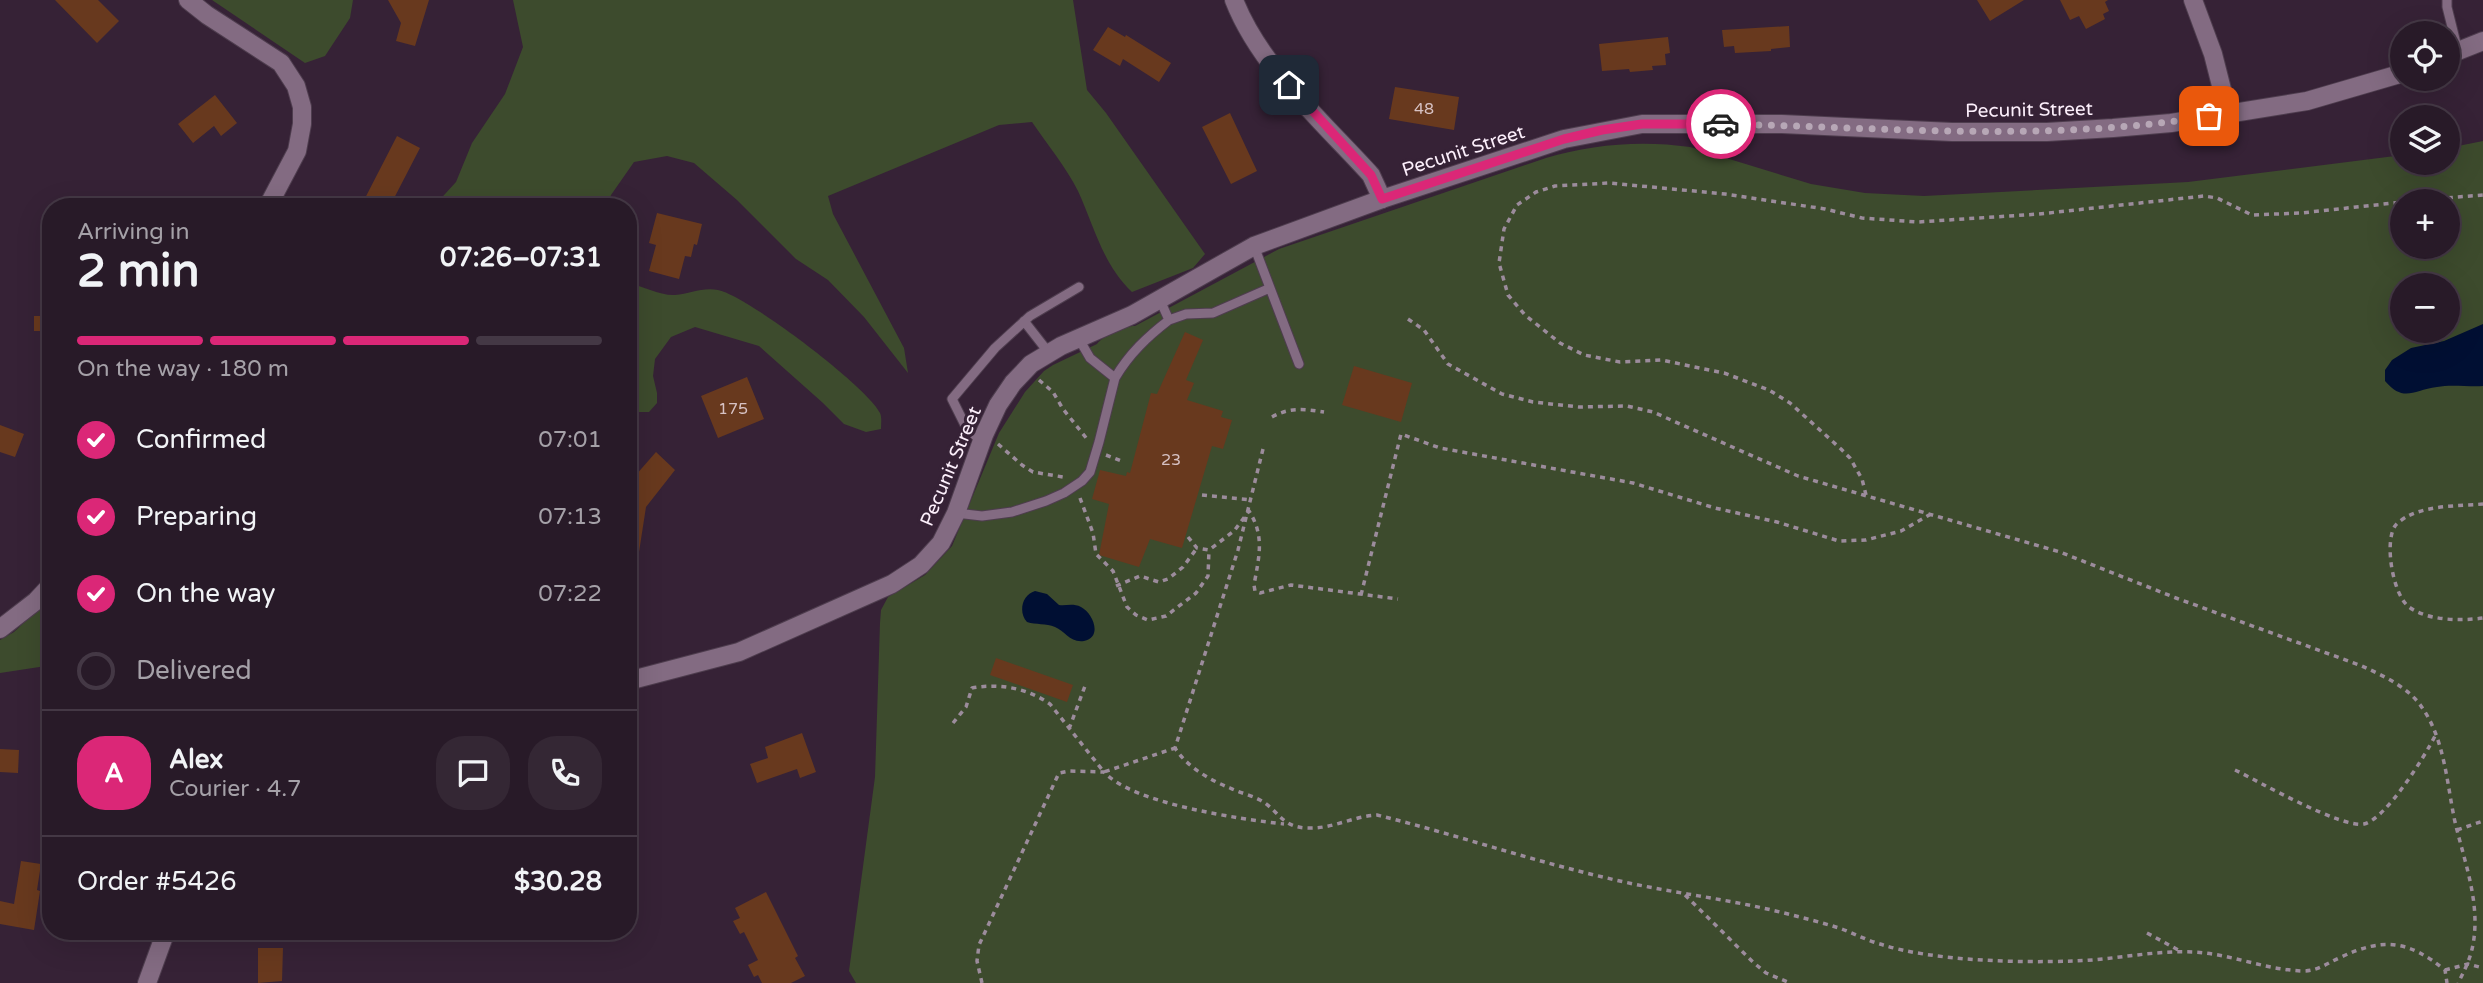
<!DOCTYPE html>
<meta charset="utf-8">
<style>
body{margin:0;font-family:"Varela Round",sans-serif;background:#342734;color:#f1f3f6;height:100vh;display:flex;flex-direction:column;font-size:26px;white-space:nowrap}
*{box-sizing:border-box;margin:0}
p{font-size:23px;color:#a5a1a8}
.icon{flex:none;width:38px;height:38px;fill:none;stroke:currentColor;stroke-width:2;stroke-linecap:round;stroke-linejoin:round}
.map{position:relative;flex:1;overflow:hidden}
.side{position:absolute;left:42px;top:198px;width:595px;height:742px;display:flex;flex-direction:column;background:#281a28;border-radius:28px;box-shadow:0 7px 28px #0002,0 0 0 2px #443845}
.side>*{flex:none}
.buttons{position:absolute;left:2390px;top:21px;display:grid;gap:14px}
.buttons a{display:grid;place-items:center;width:70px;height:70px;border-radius:50%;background:#281a28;box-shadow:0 7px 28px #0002,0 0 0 2px #443845;font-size:35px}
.pin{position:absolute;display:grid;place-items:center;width:60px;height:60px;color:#fff;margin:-30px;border-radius:14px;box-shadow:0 4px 10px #0006}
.courier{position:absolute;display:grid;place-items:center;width:70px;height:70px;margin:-35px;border:5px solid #db2777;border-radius:50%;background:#fff;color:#222;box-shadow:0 2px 9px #0007}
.head em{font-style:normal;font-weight:800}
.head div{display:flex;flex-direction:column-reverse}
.head{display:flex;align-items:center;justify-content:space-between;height:119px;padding:0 35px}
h1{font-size:46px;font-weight:800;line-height:52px}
.bar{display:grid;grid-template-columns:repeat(4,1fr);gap:10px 7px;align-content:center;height:84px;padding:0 35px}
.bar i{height:9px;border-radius:5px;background:#443845}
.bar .active{background:#db2777}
.bar p{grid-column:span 4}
.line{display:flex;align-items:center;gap:18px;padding:0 35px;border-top:2px solid #443845}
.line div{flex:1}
.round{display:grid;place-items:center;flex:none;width:74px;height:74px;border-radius:28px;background:#342734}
ol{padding:0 35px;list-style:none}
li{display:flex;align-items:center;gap:21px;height:77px}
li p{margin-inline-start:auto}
li .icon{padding:7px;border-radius:50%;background:#db2777;color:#fff;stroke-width:4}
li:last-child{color:#a5a1a8}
li i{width:38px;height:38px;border:4px solid #443845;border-radius:50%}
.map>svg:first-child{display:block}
</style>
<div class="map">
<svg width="2483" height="983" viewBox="0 0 2483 983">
<rect width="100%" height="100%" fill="#362236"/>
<!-- green -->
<path fill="#3d4b2d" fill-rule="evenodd" d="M212,0H353L350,18L325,56L305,63Z
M513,0H1073L1087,90L1106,113L1205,254L1193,268L1132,292C1103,265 1094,226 1078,191C1066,167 1047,144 1032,122L999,125L828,196L833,214L904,348L908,373L864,317L828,280L796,259L737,200L694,163L667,156L634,162L611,195L607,206H434L456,182L472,143L505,94L523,47Z
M2483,141V983H856L849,971L875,777L880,623L881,610L888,597L925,575L952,546L999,433L1025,392L1044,371L1053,365L1097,344C1104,335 1123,326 1135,326L1279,249L1546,158C1591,144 1643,140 1690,147L1811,184L1865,193L1924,196L2188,182L2403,155V163H2448V148ZM2403,201H2448V247H2403ZM2403,285H2448V331H2403Z
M628,283C642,286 661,296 675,295C690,294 702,287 718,290C746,295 868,387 880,413C882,417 881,424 881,429L866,432L844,424L823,403L759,346L695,327L671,337L655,359L653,376L657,393V403L649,412H628Z
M51,597V663L46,666L0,673V640L14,632Z"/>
<!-- water -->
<path fill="#000f33" d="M2483,324V386C2468,387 2451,384 2437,387C2413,390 2404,403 2385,381V370L2392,360L2411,348L2444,341Z
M1035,591L1047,594L1059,605C1066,606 1073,603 1081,607C1093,613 1103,637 1084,641C1070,643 1065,631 1055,627C1046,623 1036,625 1027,622C1018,612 1022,595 1035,591Z"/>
<!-- building -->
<path fill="#68391e" d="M55,0H98L119,21L97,43Z
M388,0H429L415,46L396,41L401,23Z
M1977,0H2024L1990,21Z
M2060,0H2108L2105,2L2109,11L2103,14L2105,19L2086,29L2079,16L2070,20Z
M1789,26L1790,47L1771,49V51L1735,53L1734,46L1724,47L1722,30Z
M1108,27L1125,37L1126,35L1171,63L1159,82L1123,59L1120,66L1093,50Z
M1668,37L1670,53L1665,54L1666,65L1652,66L1653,70L1630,72L1629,69L1602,71L1599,44Z
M1395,87L1459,97L1454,130L1389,119Z
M215,95L237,123L221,136L214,126L193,143L178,124Z
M1230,113L1257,171L1231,184L1202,127Z
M397,136L420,148L390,206H361Z
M657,213L702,224L697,245L694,244L691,257L685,256L679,279L649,271L656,245L649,243Z
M34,316H51V331H34Z
M1185,332L1203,340L1186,380L1194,383L1187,400L1223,411L1221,417L1232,420L1223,449L1212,446L1182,548L1150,539L1139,567L1099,555L1109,504L1092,499L1100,470L1126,476L1127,472L1130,473L1151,393L1157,394Z
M1354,366L1412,383L1401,422L1342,405Z
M747,377L764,419L718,438L701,396Z
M0,425L24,434L15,457L0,452Z
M656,452L675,470L646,507L637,565H628V484Z
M996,658L1073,685L1067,702L990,675Z
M802,733L816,772L800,778L797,769L757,783L750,764L768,758L765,747Z
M0,749L19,750L18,773L0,772Z
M21,861L41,864L37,890L40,891L34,930L0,924V901L14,904Z
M766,892L798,956L795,958L805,976L791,983H762L758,975L754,977L748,965L758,960L744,932L740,934L733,921L740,918L735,908Z
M258,948H283L282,981L258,983Z"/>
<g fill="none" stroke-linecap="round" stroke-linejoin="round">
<defs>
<path id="service" d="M2447,0V7L2458,51
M1254,246L1299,364
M1169,320L1186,314L1213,313L1270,288
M1024,321L1049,353
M1115,378C1129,354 1147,337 1169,320L1160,300
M982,441L967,429L952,399L995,348L1030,316L1079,287
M956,513L982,516L1012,512L1046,501L1064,493L1082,481L1090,472L1099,442L1115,378L1090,358L1079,339"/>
<path id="minor" d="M188,0L207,15L281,63L296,86L302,107V124L297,151L268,206
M1234,0C1260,67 1324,123 1371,175L1382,199
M2193,0L2213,54L2228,113
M0,629L36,601L51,585"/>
<path id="tertiary" d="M2448,55L2483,41
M628,681L739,652L892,584L921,565L941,543L956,513L984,435L998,405L1013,383L1031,364L1061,346L1132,315L1254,246L1382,199L1564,139L1642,124H1782L1952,132H2047L2113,128L2171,123L2307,101L2403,73
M147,983L166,931"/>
</defs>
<!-- service casing -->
<use href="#service" stroke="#4e3d4e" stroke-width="11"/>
<!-- minor casing -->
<use href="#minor" stroke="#4e3d4e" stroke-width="20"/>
<!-- tertiary casing -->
<use href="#tertiary" stroke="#4e3d4e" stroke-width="20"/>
<!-- path -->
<path stroke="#9c8c9c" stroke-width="3.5" stroke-dasharray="5 5" stroke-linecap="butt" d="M2408,201L2483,195
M1408,319L1424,330L1448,364L1502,394L1533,402L1579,407L1627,406L1653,412L1798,476L2060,552L2176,598L2362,666C2384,676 2410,688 2423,709C2445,741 2447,785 2455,822C2464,860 2479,899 2474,938C2472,955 2466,968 2458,983
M1039,380L1053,392L1063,409L1087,439
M1272,417C1290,407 1304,409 1324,412
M998,444L1022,465L1033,472L1063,477
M1263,449L1238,550L1175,748C1187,767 1210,780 1230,788C1240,793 1251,795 1260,800C1280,811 1281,828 1309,828C1332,829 1354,816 1377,815C1454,834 1529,860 1607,878C1664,892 1723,898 1780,912C1800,917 1820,922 1839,928C1853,933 1866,940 1880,944C1932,961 2018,963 2073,961C2116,960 2162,948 2205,953C2238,957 2269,970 2303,971C2317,971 2326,964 2339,958C2383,937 2408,940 2445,970L2447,983
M1106,455L1124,462
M1202,495L1251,500
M1866,495L1862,479L1850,458L1841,449L1790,403L1769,390L1724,373L1685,365L1662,360L1620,362L1584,355L1560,343L1525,315L1508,295L1499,263L1504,229L1517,205L1536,192L1555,186L1609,183L1725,194L1825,209L1862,218L1918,222L2039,214L2204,196L2217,198L2252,215L2301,213L2403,202
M1080,498L1093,533L1096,554L1113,571L1127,607L1136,615L1148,620L1166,616L1196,593L1208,576L1209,550
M2483,504C2460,506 2430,505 2408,516C2404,518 2398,522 2395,526C2384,543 2393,595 2409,607C2428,621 2461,621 2483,618
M1188,537L1197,548L1209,550L1234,531L1249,511C1265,536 1259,557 1254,585L1255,591L1260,593L1291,585L1398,599
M1116,586L1140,576L1159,582L1168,579L1183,567L1197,548
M1361,595L1401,434L1440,448L1633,483L1715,508L1777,522L1839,541L1866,540L1901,531L1931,514
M953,723L966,707L972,688C999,683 1027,688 1050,704L1104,772L1175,748
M1069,729L1085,686
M2235,770C2260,782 2340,828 2364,824C2386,819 2425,756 2435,736
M2457,830L2483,821
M1685,895L1754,963L1766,973L1790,983
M2147,933L2182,952
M2445,970L2468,964L2483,968
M982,983L977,961L979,945L1059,773L1069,771L1104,772C1133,804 1240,819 1284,824"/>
<!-- service -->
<use href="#service" stroke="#836b82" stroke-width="9"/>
<!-- minor -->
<use href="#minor" stroke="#836b82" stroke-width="18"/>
<!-- tertiary -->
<use href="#tertiary" stroke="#836b82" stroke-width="18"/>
</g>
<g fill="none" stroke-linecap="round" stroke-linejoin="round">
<!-- done -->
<path stroke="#b7a7b6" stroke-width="7" stroke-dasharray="0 12.6" d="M1721,124C1884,127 2047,143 2209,116"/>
<!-- route -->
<path stroke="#db2777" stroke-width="9" d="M1289,85L1371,175L1382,199L1564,139L1602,130L1642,124H1721"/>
</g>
<g text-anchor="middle" stroke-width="6" stroke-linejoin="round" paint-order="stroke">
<!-- number labels -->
<g font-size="16" fill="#d7c2c4">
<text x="1424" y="114">48</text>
<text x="733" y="414">175</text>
<text x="1171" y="465">23</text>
</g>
<!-- street labels -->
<g font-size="19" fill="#fceffb" stroke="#362236">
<text transform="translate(2029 109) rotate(-1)" y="7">Pecunit Street</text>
<text transform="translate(1463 150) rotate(-18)" y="7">Pecunit Street</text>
<text transform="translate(950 466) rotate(-67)" y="7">Pecunit Street</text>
</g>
</g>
</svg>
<div class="buttons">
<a><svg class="icon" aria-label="locate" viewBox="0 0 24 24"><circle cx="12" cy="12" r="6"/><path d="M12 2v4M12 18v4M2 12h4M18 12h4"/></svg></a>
<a><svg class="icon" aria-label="layers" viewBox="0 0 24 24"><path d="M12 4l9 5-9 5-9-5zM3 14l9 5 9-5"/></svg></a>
<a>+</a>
<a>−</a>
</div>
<div class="pin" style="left:2209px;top:116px;background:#ea580c"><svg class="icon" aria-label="bag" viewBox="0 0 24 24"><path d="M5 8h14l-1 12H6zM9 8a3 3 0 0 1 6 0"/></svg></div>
<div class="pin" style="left:1289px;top:85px;background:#1f2937"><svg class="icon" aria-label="home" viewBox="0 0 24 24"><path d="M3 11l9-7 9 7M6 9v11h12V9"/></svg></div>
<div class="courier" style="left:1721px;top:124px"><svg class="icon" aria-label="car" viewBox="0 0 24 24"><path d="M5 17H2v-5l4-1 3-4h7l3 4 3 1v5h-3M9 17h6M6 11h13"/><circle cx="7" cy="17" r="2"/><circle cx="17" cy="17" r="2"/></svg></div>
<section class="side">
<div class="head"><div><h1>2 min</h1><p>Arriving in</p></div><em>07:26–07:31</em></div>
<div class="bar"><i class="active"></i><i class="active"></i><i class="active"></i><i></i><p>On the way · 180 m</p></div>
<ol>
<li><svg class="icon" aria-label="check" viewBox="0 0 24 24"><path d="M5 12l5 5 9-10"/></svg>Confirmed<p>07:01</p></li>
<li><svg class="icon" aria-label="check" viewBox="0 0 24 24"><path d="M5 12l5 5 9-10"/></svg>Preparing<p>07:13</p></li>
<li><svg class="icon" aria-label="check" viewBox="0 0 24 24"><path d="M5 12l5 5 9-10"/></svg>On the way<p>07:22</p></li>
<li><i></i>Delivered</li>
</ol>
<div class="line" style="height:126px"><b class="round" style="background:#db2777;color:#fff">A</b><div><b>Alex</b><p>Courier · 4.7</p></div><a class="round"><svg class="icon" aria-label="chat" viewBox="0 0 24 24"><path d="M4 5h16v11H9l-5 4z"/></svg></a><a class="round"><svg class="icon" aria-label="phone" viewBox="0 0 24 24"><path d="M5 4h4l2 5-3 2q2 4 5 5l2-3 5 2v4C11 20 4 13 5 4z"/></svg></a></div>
<div class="line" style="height:91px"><div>Order #5426</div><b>$30.28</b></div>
</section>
</div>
